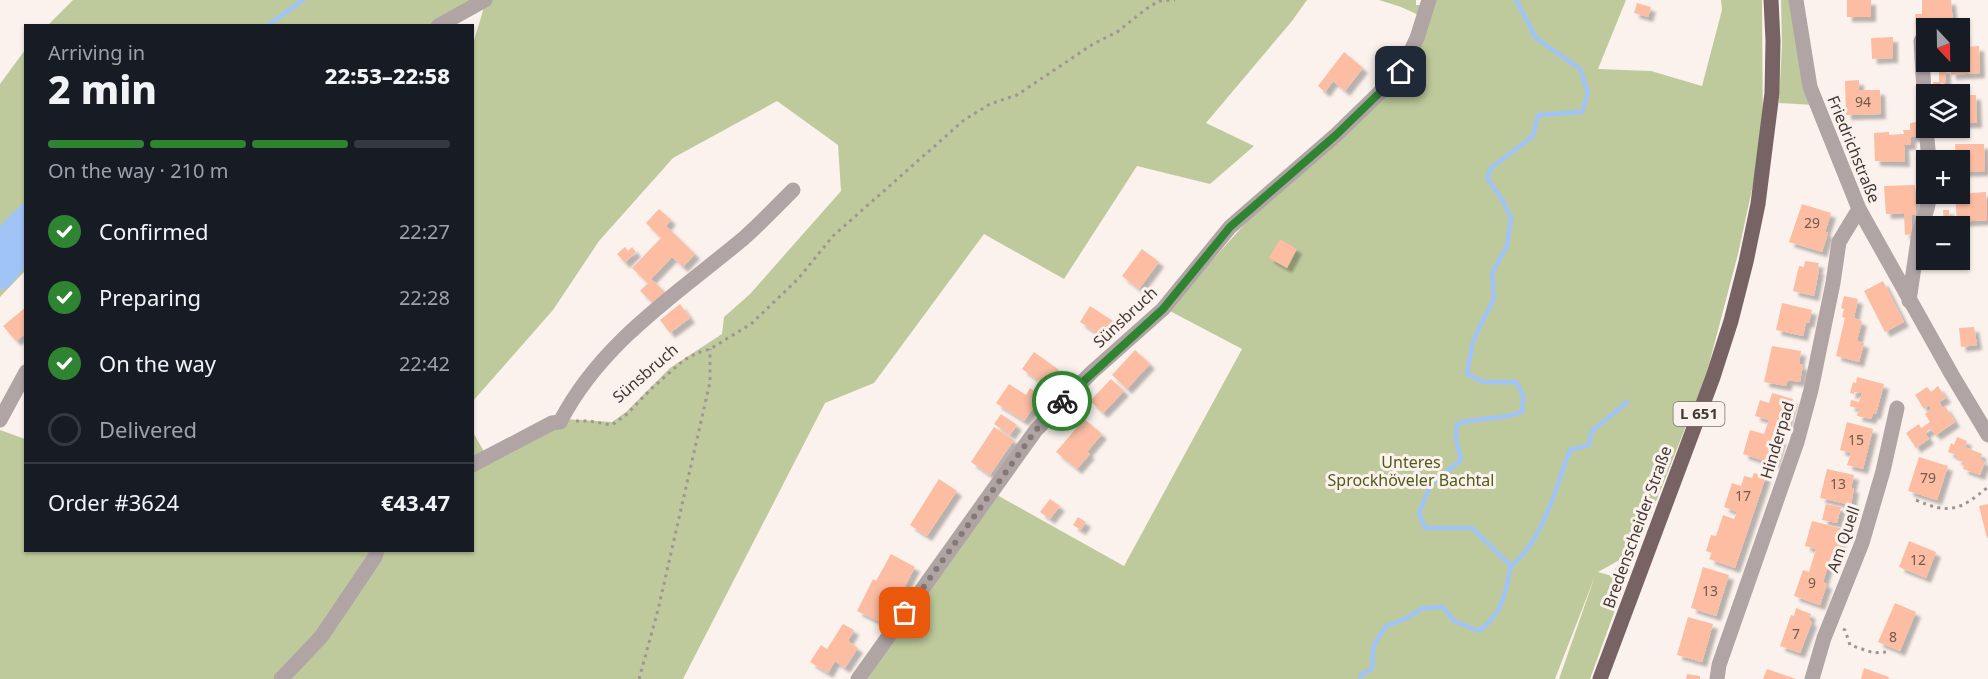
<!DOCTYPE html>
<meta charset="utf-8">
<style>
body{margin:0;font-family:"Noto Sans",sans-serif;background:#242831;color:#f1f3f6;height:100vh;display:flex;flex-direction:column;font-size:22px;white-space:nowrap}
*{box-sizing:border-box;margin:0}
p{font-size:20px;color:#9ea1a6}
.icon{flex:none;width:33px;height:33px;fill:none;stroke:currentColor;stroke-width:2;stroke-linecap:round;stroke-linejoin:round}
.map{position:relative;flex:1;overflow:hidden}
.panel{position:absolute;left:24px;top:24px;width:450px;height:528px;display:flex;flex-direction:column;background:#171b24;border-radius:0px;box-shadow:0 2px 4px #0004}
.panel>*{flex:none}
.needle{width:39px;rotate:158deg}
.tools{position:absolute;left:1916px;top:18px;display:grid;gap:12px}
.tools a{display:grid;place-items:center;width:54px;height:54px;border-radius:0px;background:#171b24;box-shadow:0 2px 4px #0004;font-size:30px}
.pin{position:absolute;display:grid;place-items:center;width:51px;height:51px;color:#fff;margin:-26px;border-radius:12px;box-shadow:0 3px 9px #0006}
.courier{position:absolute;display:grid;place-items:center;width:60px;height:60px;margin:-30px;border:4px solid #2f8431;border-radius:50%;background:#fff;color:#222;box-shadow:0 2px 8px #0007}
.summary em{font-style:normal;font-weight:800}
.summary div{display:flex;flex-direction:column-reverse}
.summary{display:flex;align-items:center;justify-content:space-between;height:102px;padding:0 24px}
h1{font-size:39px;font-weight:800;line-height:45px}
.bar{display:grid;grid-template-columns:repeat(4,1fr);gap:9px 6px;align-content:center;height:72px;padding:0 24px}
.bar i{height:8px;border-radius:4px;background:#363941}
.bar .current{background:#2f8431}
.bar p{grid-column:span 4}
.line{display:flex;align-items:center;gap:15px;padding:0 24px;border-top:2px solid #363941}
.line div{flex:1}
ol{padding:0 24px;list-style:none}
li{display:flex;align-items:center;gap:18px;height:66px}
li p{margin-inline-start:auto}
li .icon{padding:6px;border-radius:50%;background:#2f8431;color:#fff;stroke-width:4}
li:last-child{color:#9ea1a6}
li i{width:33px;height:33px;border:3px solid #363941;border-radius:50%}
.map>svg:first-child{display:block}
</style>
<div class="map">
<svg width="1988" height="679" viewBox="0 0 1988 679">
<defs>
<filter id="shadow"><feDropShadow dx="5" dy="5" stdDeviation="1.5" flood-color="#0004"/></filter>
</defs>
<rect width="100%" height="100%" fill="#fcf2ed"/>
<!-- green -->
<path fill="#bfca9c" d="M73,0H481L435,25L47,26Z
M492,0H1307L1292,21L1206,123L1254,146L1210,184L1137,166L1064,279L984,234L874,383L825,403L683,679H286L321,629L273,679H0V430L25,439L26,550H472L473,432L487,457L564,419L612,422L626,412L670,368L722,334L724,317L750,294L841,191L838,145L777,101L673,158L599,241L553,310L473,401L472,47L485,4Z
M1379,0H1416V5H1424L1423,17L1401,7Z
M1436,0H1626L1598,69L1651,71L1702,86L1722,10L1721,0H1762L1763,139L1738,254L1706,376L1638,547L1634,552L1598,572L1626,580L1590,679H1559L1595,576L1555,679H860L997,495L1124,566L1242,349L1168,310L1266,200L1406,72Z
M1781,0H1791L1814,105L1779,103L1782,45Z
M25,50V271L0,297V84Z"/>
<!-- water -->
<path fill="#a1c4f7" d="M25,201V268L8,288L0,290V226Z"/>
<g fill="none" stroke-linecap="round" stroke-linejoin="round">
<!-- stream -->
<path stroke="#a1c4f7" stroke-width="4.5" d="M267,26L303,0
M1511,566C1543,541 1556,487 1570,450L1589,445L1591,432L1627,402
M1360,679L1362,674L1372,669L1374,645L1386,626L1407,618L1423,608L1443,607L1454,621L1479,631C1503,613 1505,594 1511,566L1472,528H1425L1419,513L1431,484L1461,460L1456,438L1457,424C1480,416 1498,421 1522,412L1523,395L1516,382H1484L1467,374L1473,341L1494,298L1492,273L1507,246L1511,218L1503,201L1487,178L1491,168L1533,136L1538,115L1582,112L1588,93L1580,69L1536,38L1516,0"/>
</g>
<!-- building -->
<path fill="#fcbda3" filter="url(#shadow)" d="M1847,0H1871V17H1847Z
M1922,0H1951L1953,24L1923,26V29H1916L1915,14H1922Z
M1637,3L1651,7L1648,17L1634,13Z
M1959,31H1964L1965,47L1979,46L1980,73L1951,75L1950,62H1959Z
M1893,37V58L1872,59L1871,38Z
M1344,52L1363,68L1345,91L1333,81L1325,92L1318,86Z
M1939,68H1946V83H1941V94H1934L1933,82H1939Z
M1859,80V90H1880L1881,114L1846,115L1845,81Z
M1959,95H1976L1977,123H1959Z
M1917,122L1918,137H1911V145H1904L1905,162L1875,161L1874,133L1889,132V135L1904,134L1903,130H1910V123Z
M1955,144H1984L1985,171L1959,172V160H1956Z
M1923,168L1924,182H1917L1916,169Z
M1915,185L1916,215H1911L1912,234L1905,235L1904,213L1886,214L1884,186Z
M1986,192L1987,220L1957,222L1955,194Z
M1802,204L1831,213L1825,232L1828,233L1822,252L1789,242Z
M659,209L671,220L666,226L695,254L683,267L672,257L651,279L665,292L654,304L640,291L648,283L632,268L661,238L646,223Z
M1943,210H1949L1950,224L1944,225Z
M1280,239L1297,249L1287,268L1269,258Z
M625,247L628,251L632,247L636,252L625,263L617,254Z
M1142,249L1159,262L1139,289L1122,276Z
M1805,261L1819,263L1817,269L1819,270L1814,296L1793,291L1799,266L1804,267Z
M1883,281L1904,322L1885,332L1864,291Z
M1844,296L1858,299L1854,318L1862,321L1857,341L1864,343L1859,362L1836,356L1845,318L1842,317L1844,309L1841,308Z
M1782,303L1812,310L1809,323L1806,322L1803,336L1776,330Z
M680,304L690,318L670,333L660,320Z
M1090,306L1113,321L1103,337L1080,322Z
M26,307V333L16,341L3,326Z
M1974,327L1977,345L1961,347L1959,328Z
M1772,346L1801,351L1799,364L1803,365L1800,382L1788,380L1786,386L1764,382Z
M1135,350L1150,364L1127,389L1112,375Z
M1034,352L1059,370L1047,387L1022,369Z
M1857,377L1884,384L1876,414H1873L1871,419L1857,416L1859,409L1850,406L1851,400L1859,402L1862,393L1854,392V394L1850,393L1853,382L1856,383Z
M1111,379L1124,391L1103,413L1090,401Z
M1009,384L1026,395L1030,388L1037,393L1033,400L1037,402L1024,421L996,403Z
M1938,386L1946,398L1939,402L1943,408L1945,406L1955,422L1936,435L1930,429L1925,433L1929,439L1916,448L1906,433L1919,424L1921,428L1930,422L1925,414L1931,409L1929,405L1924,409L1915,395L1927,387L1931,392Z
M1772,393L1793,399L1786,425L1782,424L1778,438L1781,439L1774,464L1743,454L1750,430L1764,434L1769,420L1755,416L1760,400L1769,403Z
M1001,414L1017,425L1010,435L994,424Z
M1084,419L1102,434L1087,452L1090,454L1077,469L1056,452Z
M1847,422L1873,429L1863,469L1847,465L1851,453L1840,450Z
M994,427L1014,440L990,475L971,462Z
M1957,437L1967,441L1965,447L1982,454L1980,459L1985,462L1980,475L1963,469L1965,462L1956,460L1958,456L1948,452L1951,443L1954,445Z
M1919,457L1948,466L1937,500L1908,491Z
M1827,469L1854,475L1851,488H1854L1851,505L1820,498Z
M1754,473L1766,476L1735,568L1709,559L1712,553L1706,551L1711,535L1716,536L1723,515L1734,519L1737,512L1724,507L1732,483L1741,486L1744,476L1752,478Z
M939,479L957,491L927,536L910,525Z
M1050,499L1060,506L1050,519L1040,512Z
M1826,504L1841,507L1837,523L1822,520Z
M1988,504V538H1987L1979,506Z
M1078,517L1086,522L1081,530L1073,525Z
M1812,521L1844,529L1837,554L1832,553L1823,582L1827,584L1820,605L1794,596L1803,570L1809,572L1816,549L1805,546Z
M1909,541L1936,552L1926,578L1899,567Z
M891,554L915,567L901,594L894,590L878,621L857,611L873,579L876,581Z
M1703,567L1729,575L1716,616L1691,608Z
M1895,603L1916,612L1900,651L1878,642Z
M1796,608L1811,614L1809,620L1812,622L1800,653L1780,646L1791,615L1794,616Z
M1688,617L1713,624L1702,662L1677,655Z
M843,624L854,630L848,641L858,648L845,668L835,661L828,673L810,662L821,645L827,649Z
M1864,668L1889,677L1888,679H1861Z
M1767,669L1796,679H1763Z
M1687,674L1700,676V679H1686Z"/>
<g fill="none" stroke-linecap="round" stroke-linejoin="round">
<!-- path -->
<path stroke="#a09691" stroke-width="3" stroke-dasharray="3 4.5" stroke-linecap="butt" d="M576,421H589L612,425L627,414L651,389L684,360L697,353L710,349L751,324L798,279L833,236L964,120L990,104L1017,95L1093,44L1117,32L1146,9L1159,1L1175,0
M1916,500C1950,515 1960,510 1988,487
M1612,576L1617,569L1627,562
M1843,629L1845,630L1850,645L1874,653L1886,652
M639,679L658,610L710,382V349"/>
<!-- minor -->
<path stroke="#b0a4a5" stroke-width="15" d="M1796,0L1810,87L1859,209L1952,375L1988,435
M438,26L485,0
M1921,41L1926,124
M1926,128L1929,160
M1909,301L1919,233L1927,209L1930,194
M0,420L26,372
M472,465L552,423L560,422C601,342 677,294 744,238C761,223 777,206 793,190
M281,679L321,637L375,557L377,550
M858,679L1036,430L1091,373L1163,309L1230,227L1336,135L1401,72L1417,38L1429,0
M1717,679L1719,665L1797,442L1811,390L1833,283L1839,242L1859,209
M1812,679L1824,638L1862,543L1883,471L1897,408"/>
<!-- major -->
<path stroke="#776264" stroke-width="15" d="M1600,679L1713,377L1731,321L1746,262L1758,204L1772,93L1773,41L1771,0"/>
</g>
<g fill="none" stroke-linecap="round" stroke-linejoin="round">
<!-- done -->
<path stroke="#837975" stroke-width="6" stroke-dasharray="0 10.8" d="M905,613L1036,430L1062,401"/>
<!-- route -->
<path stroke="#2f8431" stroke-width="8" d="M1062,401L1163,309L1230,227L1336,135L1401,72"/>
</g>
<g text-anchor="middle" stroke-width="6" stroke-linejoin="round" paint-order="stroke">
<!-- number labels -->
<g font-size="14" fill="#705950">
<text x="1863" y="107">94</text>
<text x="1812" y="228">29</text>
<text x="1856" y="445">15</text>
<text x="1928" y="483">79</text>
<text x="1838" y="489">13</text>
<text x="1743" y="501">17</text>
<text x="1918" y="565">12</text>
<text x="1812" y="588">9</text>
<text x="1710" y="596">13</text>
<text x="1796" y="639">7</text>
<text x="1893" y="642">8</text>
</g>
<!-- shield labels -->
<rect fill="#fcf2ed" stroke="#7a706c" stroke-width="1.5" x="1673.5" y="402" width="51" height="24" rx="4.5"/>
<g font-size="15" font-weight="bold" fill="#423834">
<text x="1699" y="419">L 651</text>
</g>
<!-- street labels -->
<g font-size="16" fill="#423834" stroke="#fcf2ed">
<text transform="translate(1854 149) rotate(68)" y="6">Friedrichstraße</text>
<text transform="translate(1125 317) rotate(-43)" y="6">Sünsbruch</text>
<text transform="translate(645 373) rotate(-41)" y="6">Sünsbruch</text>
<text transform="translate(1777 440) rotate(-73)" y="6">Hinderpad</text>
<text transform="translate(1637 527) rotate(-70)" y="6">Bredenscheider Straße</text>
<text transform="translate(1843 539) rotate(-71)" y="6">Am Quell</text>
</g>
<!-- park labels -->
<g font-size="16" fill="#4f5b1a" stroke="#fcf2ed">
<text x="1411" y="468">Unteres<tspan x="1411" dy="18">Sprockhöveler Bachtal</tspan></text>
</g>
</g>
</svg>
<div class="tools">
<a><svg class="needle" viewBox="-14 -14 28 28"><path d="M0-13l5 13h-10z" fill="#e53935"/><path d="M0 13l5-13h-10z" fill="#9ea1a6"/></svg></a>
<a><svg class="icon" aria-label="layers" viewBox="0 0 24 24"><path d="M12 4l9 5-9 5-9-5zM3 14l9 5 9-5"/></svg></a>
<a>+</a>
<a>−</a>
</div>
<div class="pin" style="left:905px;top:613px;background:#ea580c"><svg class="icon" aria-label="bag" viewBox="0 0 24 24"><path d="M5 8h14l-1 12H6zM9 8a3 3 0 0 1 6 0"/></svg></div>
<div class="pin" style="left:1401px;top:72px;background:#1f2937"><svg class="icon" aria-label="home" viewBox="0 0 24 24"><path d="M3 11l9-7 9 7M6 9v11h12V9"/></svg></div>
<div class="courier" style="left:1062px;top:401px"><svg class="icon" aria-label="bike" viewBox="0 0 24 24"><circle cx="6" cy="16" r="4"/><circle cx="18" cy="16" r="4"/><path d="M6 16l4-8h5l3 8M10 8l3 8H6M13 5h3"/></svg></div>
<section class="panel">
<div class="summary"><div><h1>2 min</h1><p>Arriving in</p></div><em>22:53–22:58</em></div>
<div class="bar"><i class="current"></i><i class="current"></i><i class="current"></i><i></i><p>On the way · 210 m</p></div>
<ol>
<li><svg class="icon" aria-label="check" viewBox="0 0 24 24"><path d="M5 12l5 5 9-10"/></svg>Confirmed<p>22:27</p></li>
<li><svg class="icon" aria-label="check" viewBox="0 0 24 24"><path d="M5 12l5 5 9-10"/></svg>Preparing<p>22:28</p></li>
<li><svg class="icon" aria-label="check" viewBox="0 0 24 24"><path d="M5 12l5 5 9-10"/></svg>On the way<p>22:42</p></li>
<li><i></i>Delivered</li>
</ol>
<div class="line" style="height:78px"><div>Order #3624</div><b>€43.47</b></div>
</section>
</div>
